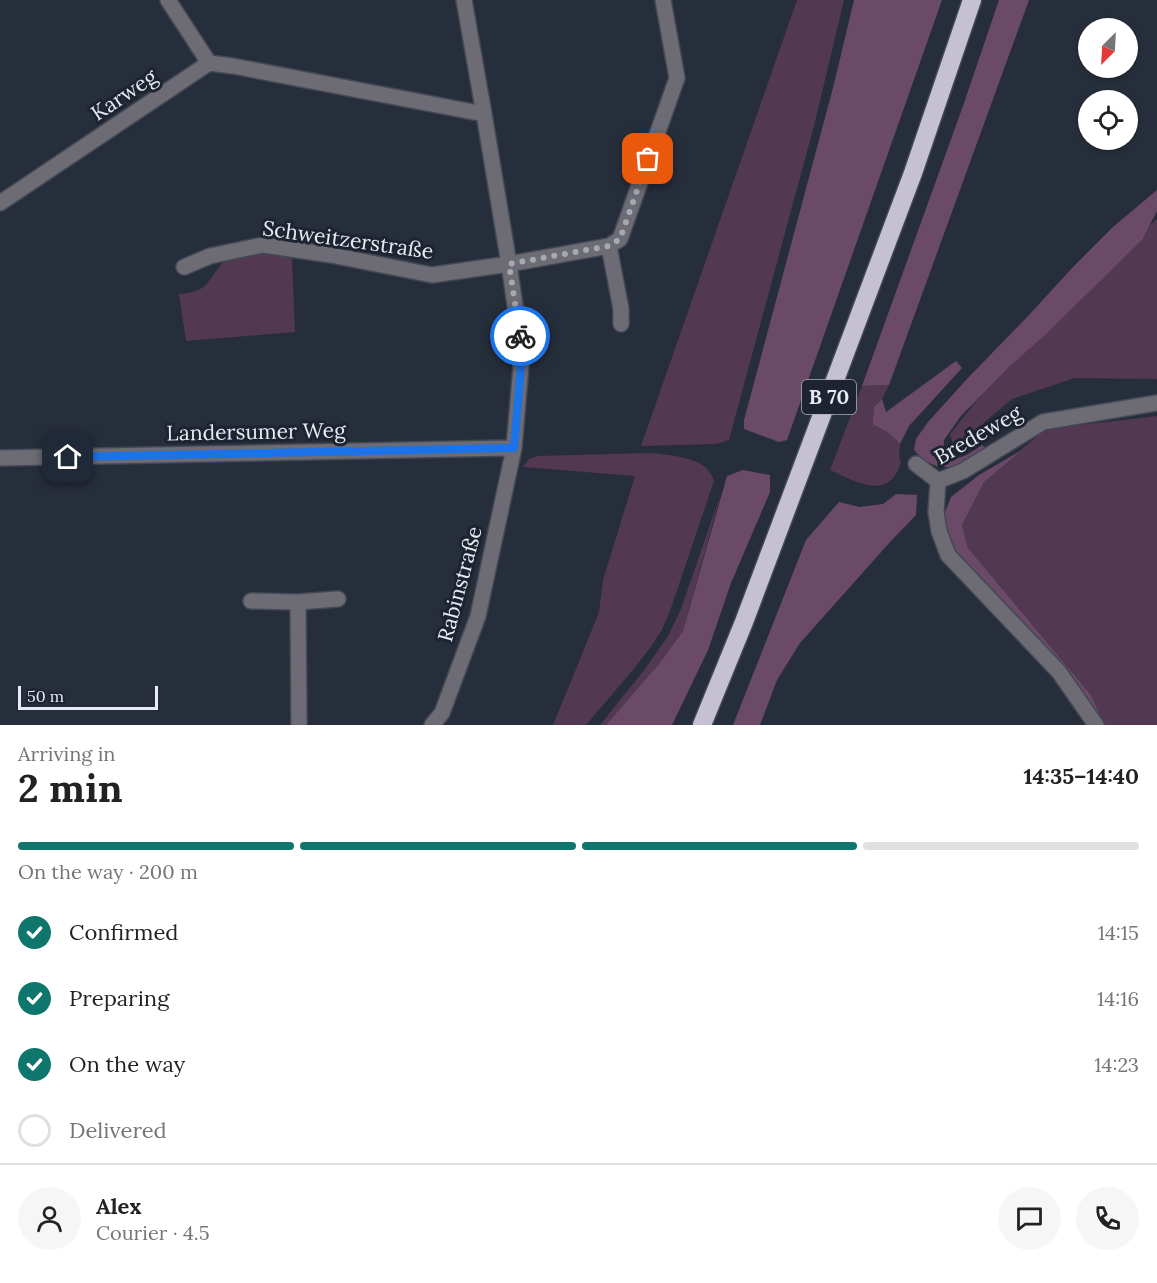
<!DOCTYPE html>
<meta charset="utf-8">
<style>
body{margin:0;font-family:Lora,serif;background:#f6f6f6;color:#222;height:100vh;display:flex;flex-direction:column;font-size:22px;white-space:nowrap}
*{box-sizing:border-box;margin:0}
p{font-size:20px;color:#767676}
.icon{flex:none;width:33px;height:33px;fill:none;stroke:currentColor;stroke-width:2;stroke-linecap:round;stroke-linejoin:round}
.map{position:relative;height:725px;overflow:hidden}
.sheet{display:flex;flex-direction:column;background:#fff;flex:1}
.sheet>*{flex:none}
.needle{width:39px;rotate:204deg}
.tools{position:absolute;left:1078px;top:18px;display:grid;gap:12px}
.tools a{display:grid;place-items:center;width:60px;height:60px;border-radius:50%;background:#fff;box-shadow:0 2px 4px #0004;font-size:30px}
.scale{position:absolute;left:18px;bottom:15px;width:140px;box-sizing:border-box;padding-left:6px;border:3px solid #e7ecf4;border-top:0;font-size:16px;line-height:21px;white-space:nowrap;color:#e7ecf4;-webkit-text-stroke:4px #1d2430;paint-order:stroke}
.pin{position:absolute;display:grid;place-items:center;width:51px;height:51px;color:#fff;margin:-26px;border-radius:12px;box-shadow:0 3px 9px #0006}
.courier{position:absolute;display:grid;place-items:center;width:60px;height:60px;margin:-30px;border:4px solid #1a73e8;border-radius:50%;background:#fff;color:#222;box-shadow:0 2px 8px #0007}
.head em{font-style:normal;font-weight:700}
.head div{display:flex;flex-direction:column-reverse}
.head{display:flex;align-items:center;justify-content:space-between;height:102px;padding:0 18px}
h1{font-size:39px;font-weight:700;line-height:45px}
.bar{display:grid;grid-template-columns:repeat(4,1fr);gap:9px 6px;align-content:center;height:72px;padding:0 18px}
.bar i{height:8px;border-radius:4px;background:#e0e0e0}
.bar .active{background:#0f766e}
.bar p{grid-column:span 4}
.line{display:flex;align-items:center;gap:15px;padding:0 18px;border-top:2px solid #e0e0e0}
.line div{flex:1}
.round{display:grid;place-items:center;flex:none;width:63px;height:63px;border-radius:32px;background:#f6f6f6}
ol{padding:0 18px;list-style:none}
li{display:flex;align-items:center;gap:18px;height:66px}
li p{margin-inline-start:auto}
li .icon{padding:6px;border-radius:50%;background:#0f766e;color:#fff;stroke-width:4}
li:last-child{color:#767676}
li i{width:33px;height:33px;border:3px solid #e0e0e0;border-radius:50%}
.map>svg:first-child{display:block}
</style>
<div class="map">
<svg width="1157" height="725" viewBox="0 0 1157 725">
<rect width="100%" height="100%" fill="#272e3b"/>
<!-- green -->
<path fill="#523850" d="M797,0H844L815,122L729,440L716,444L641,446Z
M1157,219V379L1075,378L1012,399L954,448L950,434L1004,367L1107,264Z
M266,253L292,258L295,332L186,341L179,294C210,292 206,281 224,261Z
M889,385L882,399L874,407L889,433L900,444L899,459L901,460C900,465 899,470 896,474C881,499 849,478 830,470L862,386Z
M1157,416V725H1105L1091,695L968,548L962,525L984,482L1045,429Z
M649,453C669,455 708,456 714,481L669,614L661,631L650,648L632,671L586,725H553L574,674L599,612L603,580L635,476L523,467L529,459L538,456Z
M721,493L683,631L658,665L606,725H600L645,669L668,636L681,609Z"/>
<!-- forest -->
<path fill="#6b4a69" d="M854,0H942L787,440L779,442L744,429V420L833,88Z
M999,0H1029L889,385L862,386L963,106Z
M1157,190V211L1142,240L1046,334L1009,367L960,417L944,440L943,456C958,463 970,453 982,445L986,448L956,468L936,466L923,460L914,450L916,439L928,422L966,380L1029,315L1074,266L1113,227Z
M956,361L962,368L909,426L900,444L889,433L873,424L874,407L882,399L886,412Z
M1022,450L984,482L962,525L968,548L1091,695L1105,725H1100L961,561L949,537L944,515L951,497L979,475Z
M743,470L770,475V492L731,583L708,650L672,725H606L658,665L683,631L727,476Z
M896,494L917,495L916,515L890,542L800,643L777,680L760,725H733L806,540L839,502L860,507L883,504Z"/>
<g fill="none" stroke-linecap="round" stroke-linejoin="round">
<defs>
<path id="street" d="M168,0L209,63
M464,0L484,114
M209,63L233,66L484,114L509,264L522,354L514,448L478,616L442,713L432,725
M0,203L209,63
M609,246L621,309V324
M184,267L210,256L263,245L331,255L432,275L509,264L609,246L620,239L677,78L663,0
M0,458L514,448
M916,464L938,481
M938,481L936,512L939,531L948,555L1059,672L1096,725
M938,481L963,471L1043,422L1157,403
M251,601L298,602L338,599
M298,602L299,725"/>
<path id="highway" d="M702,725L744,622L913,173L972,0"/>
</defs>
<!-- street casing -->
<use href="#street" stroke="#424955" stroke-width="18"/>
<!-- highway casing -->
<use href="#highway" stroke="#424955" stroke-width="21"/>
<!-- street -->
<use href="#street" stroke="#6d6b73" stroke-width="15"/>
<!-- highway -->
<use href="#highway" stroke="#c5c1d3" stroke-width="18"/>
</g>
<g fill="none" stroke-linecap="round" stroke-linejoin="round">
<!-- done -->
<path stroke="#a4aab3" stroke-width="6" stroke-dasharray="0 10.8" d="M520,336L509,264L609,246L620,239L648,159"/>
<!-- route -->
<path stroke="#1a73e8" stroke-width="8" d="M68,457L514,448L522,354L520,336"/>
</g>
<g text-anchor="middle" stroke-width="6" stroke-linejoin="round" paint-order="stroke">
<!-- shield labels -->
<rect fill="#1d2430" stroke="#aab0b9" stroke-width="1.5" x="802" y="380" width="54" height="34" rx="4.5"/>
<g font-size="20" font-weight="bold" fill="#e7ecf4">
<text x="829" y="404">B 70</text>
</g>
<!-- street labels -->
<g font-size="21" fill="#e7ecf4" stroke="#1d2430">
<text transform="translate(124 95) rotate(-34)" y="7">Karweg</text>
<text transform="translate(348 240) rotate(8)" y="7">Schweitzerstraße</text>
<text transform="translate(256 432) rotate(-1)" y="7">Landersumer Weg</text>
<text transform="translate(978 435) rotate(-30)" y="7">Bredeweg</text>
<text transform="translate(460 584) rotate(-75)" y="7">Rabinstraße</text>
</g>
</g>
</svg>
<div class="tools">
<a><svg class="needle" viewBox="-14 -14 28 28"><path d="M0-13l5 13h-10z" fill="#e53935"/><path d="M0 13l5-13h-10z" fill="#767676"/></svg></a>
<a><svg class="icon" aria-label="locate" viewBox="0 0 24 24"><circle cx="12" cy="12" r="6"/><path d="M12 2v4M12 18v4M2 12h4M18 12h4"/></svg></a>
</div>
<div class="scale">50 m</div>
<div class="pin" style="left:648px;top:159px;background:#ea580c"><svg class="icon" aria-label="bag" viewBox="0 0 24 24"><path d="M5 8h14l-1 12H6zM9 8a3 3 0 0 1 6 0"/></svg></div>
<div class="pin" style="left:68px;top:457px;background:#1f2937"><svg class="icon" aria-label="home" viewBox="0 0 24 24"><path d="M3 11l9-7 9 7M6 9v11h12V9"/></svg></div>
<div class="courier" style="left:520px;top:336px"><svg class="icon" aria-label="bike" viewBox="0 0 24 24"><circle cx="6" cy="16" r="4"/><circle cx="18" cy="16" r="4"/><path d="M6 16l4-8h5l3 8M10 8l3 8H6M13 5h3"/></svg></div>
</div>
<section class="sheet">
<div class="head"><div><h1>2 min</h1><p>Arriving in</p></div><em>14:35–14:40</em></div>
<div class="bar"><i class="active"></i><i class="active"></i><i class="active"></i><i></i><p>On the way · 200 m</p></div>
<ol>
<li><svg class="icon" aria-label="check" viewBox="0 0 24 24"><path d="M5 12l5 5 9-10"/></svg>Confirmed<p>14:15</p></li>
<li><svg class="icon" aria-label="check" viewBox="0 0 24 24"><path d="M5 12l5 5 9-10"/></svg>Preparing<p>14:16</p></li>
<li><svg class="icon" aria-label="check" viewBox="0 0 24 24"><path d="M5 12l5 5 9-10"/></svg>On the way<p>14:23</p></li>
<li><i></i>Delivered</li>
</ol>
<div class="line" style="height:108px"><a class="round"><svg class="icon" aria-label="person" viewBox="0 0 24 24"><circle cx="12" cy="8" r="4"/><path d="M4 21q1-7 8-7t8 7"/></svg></a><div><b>Alex</b><p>Courier · 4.5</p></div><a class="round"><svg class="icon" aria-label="chat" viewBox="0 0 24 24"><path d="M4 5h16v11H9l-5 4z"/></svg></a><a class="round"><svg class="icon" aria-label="phone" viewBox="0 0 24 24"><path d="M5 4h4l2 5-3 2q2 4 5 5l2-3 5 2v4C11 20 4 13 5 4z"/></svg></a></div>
</section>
